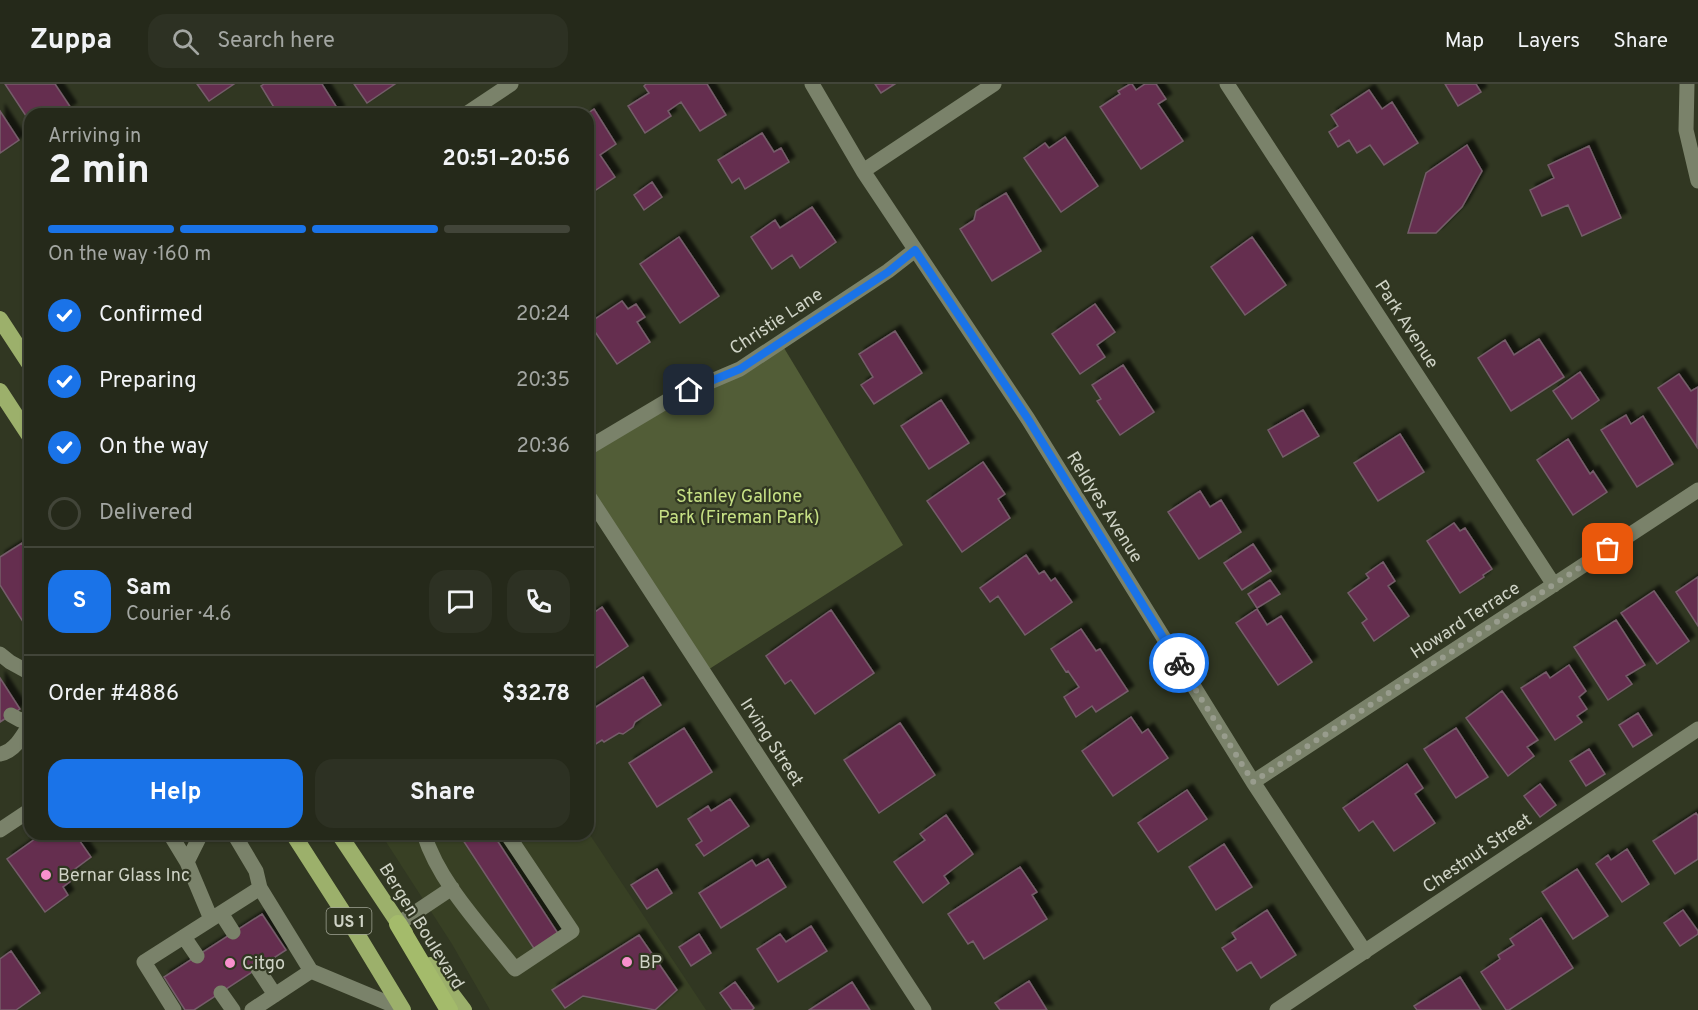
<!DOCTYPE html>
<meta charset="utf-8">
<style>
body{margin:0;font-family:Overpass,sans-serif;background:#2d3123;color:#f1f3f6;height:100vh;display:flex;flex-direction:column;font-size:22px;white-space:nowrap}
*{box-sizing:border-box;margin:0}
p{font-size:20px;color:#a3a6a2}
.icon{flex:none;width:33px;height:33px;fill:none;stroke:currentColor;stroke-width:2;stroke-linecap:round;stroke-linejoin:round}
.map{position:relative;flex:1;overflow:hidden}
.panel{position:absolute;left:24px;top:24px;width:570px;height:732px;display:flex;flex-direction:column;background:#25291a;border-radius:18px;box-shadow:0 2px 4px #0004,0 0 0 2px #424539}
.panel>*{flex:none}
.pin{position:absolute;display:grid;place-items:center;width:51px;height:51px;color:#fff;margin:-26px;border-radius:12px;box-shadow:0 3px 9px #0006}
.courier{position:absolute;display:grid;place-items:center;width:60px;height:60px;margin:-30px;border:4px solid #1a73e8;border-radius:50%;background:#fff;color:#222;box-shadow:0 2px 8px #0007}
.overview em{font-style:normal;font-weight:700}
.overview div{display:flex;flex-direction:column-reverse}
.overview{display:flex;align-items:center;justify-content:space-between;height:102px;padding:0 24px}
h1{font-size:39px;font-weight:700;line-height:45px}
.bar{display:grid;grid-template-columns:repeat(4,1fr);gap:9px 6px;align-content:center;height:72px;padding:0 24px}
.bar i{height:8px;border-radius:4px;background:#424539}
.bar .active{background:#1a73e8}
.bar p{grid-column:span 4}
.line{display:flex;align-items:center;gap:15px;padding:0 24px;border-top:2px solid #424539}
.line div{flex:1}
.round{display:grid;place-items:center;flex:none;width:63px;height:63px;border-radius:18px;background:#2d3123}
ol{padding:0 24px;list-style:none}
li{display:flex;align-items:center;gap:18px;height:66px}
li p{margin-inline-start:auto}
li .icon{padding:6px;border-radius:50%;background:#1a73e8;color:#fff;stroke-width:4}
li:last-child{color:#a3a6a2}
li i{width:33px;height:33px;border:3px solid #424539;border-radius:50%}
.action{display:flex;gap:12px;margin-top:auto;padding:12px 24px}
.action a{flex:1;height:69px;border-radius:18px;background:#1a73e8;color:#fff;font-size:24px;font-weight:700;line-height:69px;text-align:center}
.action a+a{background:#2d3123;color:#f1f3f6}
header{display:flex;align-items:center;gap:36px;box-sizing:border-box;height:84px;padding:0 30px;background:#25291a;border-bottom:2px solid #424539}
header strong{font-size:28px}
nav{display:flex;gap:33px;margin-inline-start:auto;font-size:21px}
.search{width:420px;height:54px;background:#2d3123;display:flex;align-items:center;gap:15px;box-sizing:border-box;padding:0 21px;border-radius:18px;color:#a3a6a2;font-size:22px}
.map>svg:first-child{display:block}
</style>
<header>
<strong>Zuppa</strong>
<div class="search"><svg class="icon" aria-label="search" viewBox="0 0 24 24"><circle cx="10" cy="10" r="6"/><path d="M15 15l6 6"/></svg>Search here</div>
<nav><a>Map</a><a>Layers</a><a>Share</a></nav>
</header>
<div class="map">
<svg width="1698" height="926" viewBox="0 0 1698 926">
<defs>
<filter id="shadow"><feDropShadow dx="5.5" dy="-5.5" stdDeviation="1.5" flood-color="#0009"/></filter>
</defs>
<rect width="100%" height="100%" fill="#313722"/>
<!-- built -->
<path fill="#384024" d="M588,748L706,926H490L452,860L381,750H588Z"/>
<!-- green -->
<path fill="#525d37" d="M781,259L903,461L703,589L588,411V364Z"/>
<!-- building -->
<path fill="#652e4f" stroke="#755d6a" stroke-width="1.5" filter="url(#shadow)" d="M5,0H55L71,24L62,30H30V38Z
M197,0H234L209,17Z
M264,0H322L339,27L335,30H278L261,2Z
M354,0H395L367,19Z
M646,0H707L726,31L700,47L681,18L668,27L671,32L645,49L628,22L649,9L644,2Z
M875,0H895L881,9Z
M1130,0H1132L1136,6L1145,0H1156L1166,15L1158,20L1183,57L1141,85L1100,23L1120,10L1118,7Z
M1445,0H1476L1481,8L1458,22Z
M1369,6L1382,25L1392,18L1418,59L1384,81L1370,61L1357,69L1349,56L1338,63L1329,48L1338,42L1331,31Z
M594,25L616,60L600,71L615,93L590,110L588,107L587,30Z
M0,27L19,56L0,69Z
M762,49L774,68L781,64L789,78L745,105L739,94L732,99L718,76Z
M1065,53L1098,102L1061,128L1024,74L1045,59L1049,64Z
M1467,61L1482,87L1462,123L1436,149H1408L1426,89Z
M1589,62L1621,134L1582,152L1568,121L1542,132L1530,106L1554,94L1548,81Z
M652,98L662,113L644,126L634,111Z
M1006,109L1041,167L992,197L960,145L974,136L976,127Z
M30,113V127L23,118Z
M812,123L836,158L800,184L792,171L772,185L751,153L775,136L780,144Z
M679,153L719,212L680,239L640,180Z
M1252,153L1286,201L1245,231L1211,183Z
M622,217L628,225L636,220L645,233L637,238L650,258L617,280L589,239Z
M1095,220L1115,248L1097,261L1105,273L1080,290L1052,250Z
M895,247L922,289L874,320L861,301L873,293L859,270Z
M1539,255L1564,293L1511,327L1478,274L1505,256L1514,271Z
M1123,281L1154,328L1120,351L1097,317L1101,315L1092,301Z
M1580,288L1599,316L1572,335L1553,307Z
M1679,290L1691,307L1698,303L1697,363L1658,304Z
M941,316L969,359L929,385L901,342Z
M1303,326L1319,352L1283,373L1268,346Z
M1626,331L1631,340L1643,332L1673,380L1637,403L1601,346Z
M1400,350L1424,388L1378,417L1354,379Z
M1568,355L1590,390L1593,387L1607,408L1573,431L1537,376Z
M983,378L1005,410L998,415L1010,434L962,468L927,417Z
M1200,407L1210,423L1221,416L1241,448L1199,475L1168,428Z
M1454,439L1460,447L1465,444L1492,485L1483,491L1484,493L1460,509L1427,457Z
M22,459L30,472V549L0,501V473Z
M1253,460L1271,487L1242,506L1224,479Z
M1026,471L1039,490L1044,487L1051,497L1055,494L1072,518L1025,551L998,512L990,518L980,504Z
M1383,478L1395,497L1388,502L1409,532L1374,557L1362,539L1367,535L1348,509L1369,494L1366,490Z
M1698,493V542L1676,508Z
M1270,496L1280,510L1257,524L1248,510Z
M1654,507L1689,557L1657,580L1621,529Z
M602,523L628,562L588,589V533Z
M1257,525L1267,541L1281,532L1312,578L1278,601L1236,539Z
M831,526L874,589L815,630L791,596L785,600L766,572Z
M1616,536L1645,581L1626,592L1632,600L1608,616L1574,563Z
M1081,545L1096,567L1100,565L1128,607L1096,628L1092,622L1076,633L1064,613L1079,603L1068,587L1066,588L1051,565Z
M1569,581L1586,607L1579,613L1587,625L1577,632L1582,638L1555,656L1521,604L1546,588L1550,594Z
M643,593L661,621L635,638L633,643L623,650L619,649L604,658L602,656L591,663L588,659V628Z
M0,594L20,625L0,638Z
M1502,607L1538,656L1527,663L1534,672L1508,692L1466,634Z
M1638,629L1652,651L1633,663L1619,641Z
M1131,633L1142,649L1148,645L1168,674L1113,712L1082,667Z
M900,639L935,691L879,729L844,676Z
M684,644L712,688L657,723L629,679Z
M1456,644L1488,693L1456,714L1424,665Z
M1589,665L1605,690L1586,702L1570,677Z
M1407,680L1423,704L1415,710L1435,739L1394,767L1373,737L1359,747L1343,724Z
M1540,700L1556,721L1540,733L1524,712Z
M1187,706L1207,735L1158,768L1138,739Z
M730,715L749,742L704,772L696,761L702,757L688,735L708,722L711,727Z
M1696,729L1698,732V775L1675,790L1653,757Z
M946,731L973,770L944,792L949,799L923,819L894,778L925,756L920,750Z
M42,750H75L91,773L71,788L75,794L63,803L68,811L45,828L7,775Z
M459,750H493L559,851L535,866Z
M1224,760L1252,803L1216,826L1189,783Z
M1627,765L1649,800L1622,818L1596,780L1608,771L1611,776Z
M768,775L786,803L721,844L699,809L752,776L756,782Z
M1020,783L1037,808L1032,811L1047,835L984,875L973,857L968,860L948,830Z
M657,785L672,809L647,825L631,801Z
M1577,785L1608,832L1573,855L1542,808Z
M1267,826L1296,871L1261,894L1251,878L1237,887L1222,864L1236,855L1232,849Z
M1683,826L1698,847V850L1680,862L1664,839Z
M262,830L286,866L194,926H185L164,893Z
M1541,834L1573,884L1509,926H1506L1481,888L1500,875L1498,871L1514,861L1510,855Z
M811,842L827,867L778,898L757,865L780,850L786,858Z
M699,850L711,869L691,882L679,863Z
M639,851L677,906L655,926L583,912L565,924L552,906Z
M11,867L40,909L16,926H0V875Z
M1460,893L1481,926H1417L1414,922Z
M1029,897L1047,926H1000L995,919Z
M735,898L754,924L752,926H732L720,909Z
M852,898L870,926H809Z"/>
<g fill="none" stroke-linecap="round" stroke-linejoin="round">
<!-- service -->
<path stroke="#7a826a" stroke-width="15" d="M0,570L10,578L30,589
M11,631L20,636L30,635
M0,670C14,668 23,652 30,640
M170,750L187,778L211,835
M234,750L256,787L260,804L311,887L252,926
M424,750C439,799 483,844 515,885L572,847L507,750
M187,778L201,750
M221,829L233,848
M398,840L452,804
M184,853L197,872
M258,885L275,911
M311,887L402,925
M221,909L233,926
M174,926L144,878L260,804"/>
<!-- minor -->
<path stroke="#7a826a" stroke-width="15" d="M812,0L863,87L1028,335L1253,698L1365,868
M1227,0L1554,501
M1687,0L1686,46L1698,97
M466,30L511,0
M863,87L994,0
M588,364L672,314L740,285L888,187L915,166
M588,411L924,926
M1253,698L1698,406
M0,746L30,726
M1277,926L1698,645"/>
<!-- trunk -->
<path stroke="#9cb06b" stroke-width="16" d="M0,235L30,281
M0,307L30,353
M293,750L354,845L403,926
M339,750L405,849
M430,881L464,926"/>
<!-- motorway -->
<path stroke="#a4bb6b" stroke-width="18" d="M398,840L449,926"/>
</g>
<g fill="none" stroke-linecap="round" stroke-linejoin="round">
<!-- done -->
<path stroke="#989c8d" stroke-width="6" stroke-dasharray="0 10.8" d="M1179,579L1253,698L1608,465"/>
<!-- route -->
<path stroke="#1a73e8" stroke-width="8" d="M689,306L740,285L888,188L915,166L1028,335L1179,579"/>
</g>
<!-- markers -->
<g fill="#f890cc" stroke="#313722" stroke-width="2">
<circle cx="46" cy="791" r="6"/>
<circle cx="627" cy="878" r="6"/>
<circle cx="230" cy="879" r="6"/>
</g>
<g text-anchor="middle" stroke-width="4.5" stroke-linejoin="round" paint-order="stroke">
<!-- shield labels -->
<rect fill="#313722" stroke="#a0a495" stroke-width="1.5" x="326.5" y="824" width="45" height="26" rx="4.5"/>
<g font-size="16" font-weight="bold" fill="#cfd3c6">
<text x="349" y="843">US 1</text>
</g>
<!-- street labels -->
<g font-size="18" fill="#cfd3c6" stroke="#313722">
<text transform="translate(776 237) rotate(-33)" y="6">Christie Lane</text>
<text transform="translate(1407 240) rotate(57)" y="6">Park Avenue</text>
<text transform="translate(1105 423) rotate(58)" y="6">Reldyes Avenue</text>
<text transform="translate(1465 536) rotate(-33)" y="6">Howard Terrace</text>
<text transform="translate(772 658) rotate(57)" y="6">Irving Street</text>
<text transform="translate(1477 769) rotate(-34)" y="6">Chestnut Street</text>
<text transform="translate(422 842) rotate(58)" y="6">Bergen Boulevard</text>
</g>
<!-- park labels -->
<g font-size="18" fill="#c7e185" stroke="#313722">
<text x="739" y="418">Stanley Gallone<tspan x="739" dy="21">Park (Fireman Park)</tspan></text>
</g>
<!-- poi labels -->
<g font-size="18" fill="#cfd3c6" stroke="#313722" text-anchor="start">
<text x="58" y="797">Bernar Glass Inc</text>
<text x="639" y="884">BP</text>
<text x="242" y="885">Citgo</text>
</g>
</g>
</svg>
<div class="pin" style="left:1608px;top:465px;background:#ea580c"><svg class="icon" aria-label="bag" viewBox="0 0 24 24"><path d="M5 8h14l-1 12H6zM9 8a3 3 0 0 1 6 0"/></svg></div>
<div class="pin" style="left:689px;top:306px;background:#1f2937"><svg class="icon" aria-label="home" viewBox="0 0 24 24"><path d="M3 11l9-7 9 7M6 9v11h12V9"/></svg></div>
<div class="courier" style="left:1179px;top:579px"><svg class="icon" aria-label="bike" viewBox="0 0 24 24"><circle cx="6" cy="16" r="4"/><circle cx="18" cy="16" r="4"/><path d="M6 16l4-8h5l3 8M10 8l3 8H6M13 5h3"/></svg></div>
<section class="panel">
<div class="overview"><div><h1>2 min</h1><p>Arriving in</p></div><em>20:51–20:56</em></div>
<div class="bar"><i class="active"></i><i class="active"></i><i class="active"></i><i></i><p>On the way · 160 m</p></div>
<ol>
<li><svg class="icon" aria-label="check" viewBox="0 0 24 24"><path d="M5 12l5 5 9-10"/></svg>Confirmed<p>20:24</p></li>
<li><svg class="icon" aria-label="check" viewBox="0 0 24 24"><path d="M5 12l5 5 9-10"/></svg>Preparing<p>20:35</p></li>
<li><svg class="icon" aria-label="check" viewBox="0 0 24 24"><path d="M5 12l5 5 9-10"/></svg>On the way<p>20:36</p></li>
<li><i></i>Delivered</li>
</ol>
<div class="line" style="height:108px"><b class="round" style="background:#1a73e8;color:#fff">S</b><div><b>Sam</b><p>Courier · 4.6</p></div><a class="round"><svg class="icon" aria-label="chat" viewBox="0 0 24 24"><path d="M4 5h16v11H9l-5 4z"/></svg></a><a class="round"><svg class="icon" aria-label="phone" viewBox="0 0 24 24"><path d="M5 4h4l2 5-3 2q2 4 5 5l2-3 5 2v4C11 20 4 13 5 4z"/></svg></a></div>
<div class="line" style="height:78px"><div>Order #4886</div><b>$32.78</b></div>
<div class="action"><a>Help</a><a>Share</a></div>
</section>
</div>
